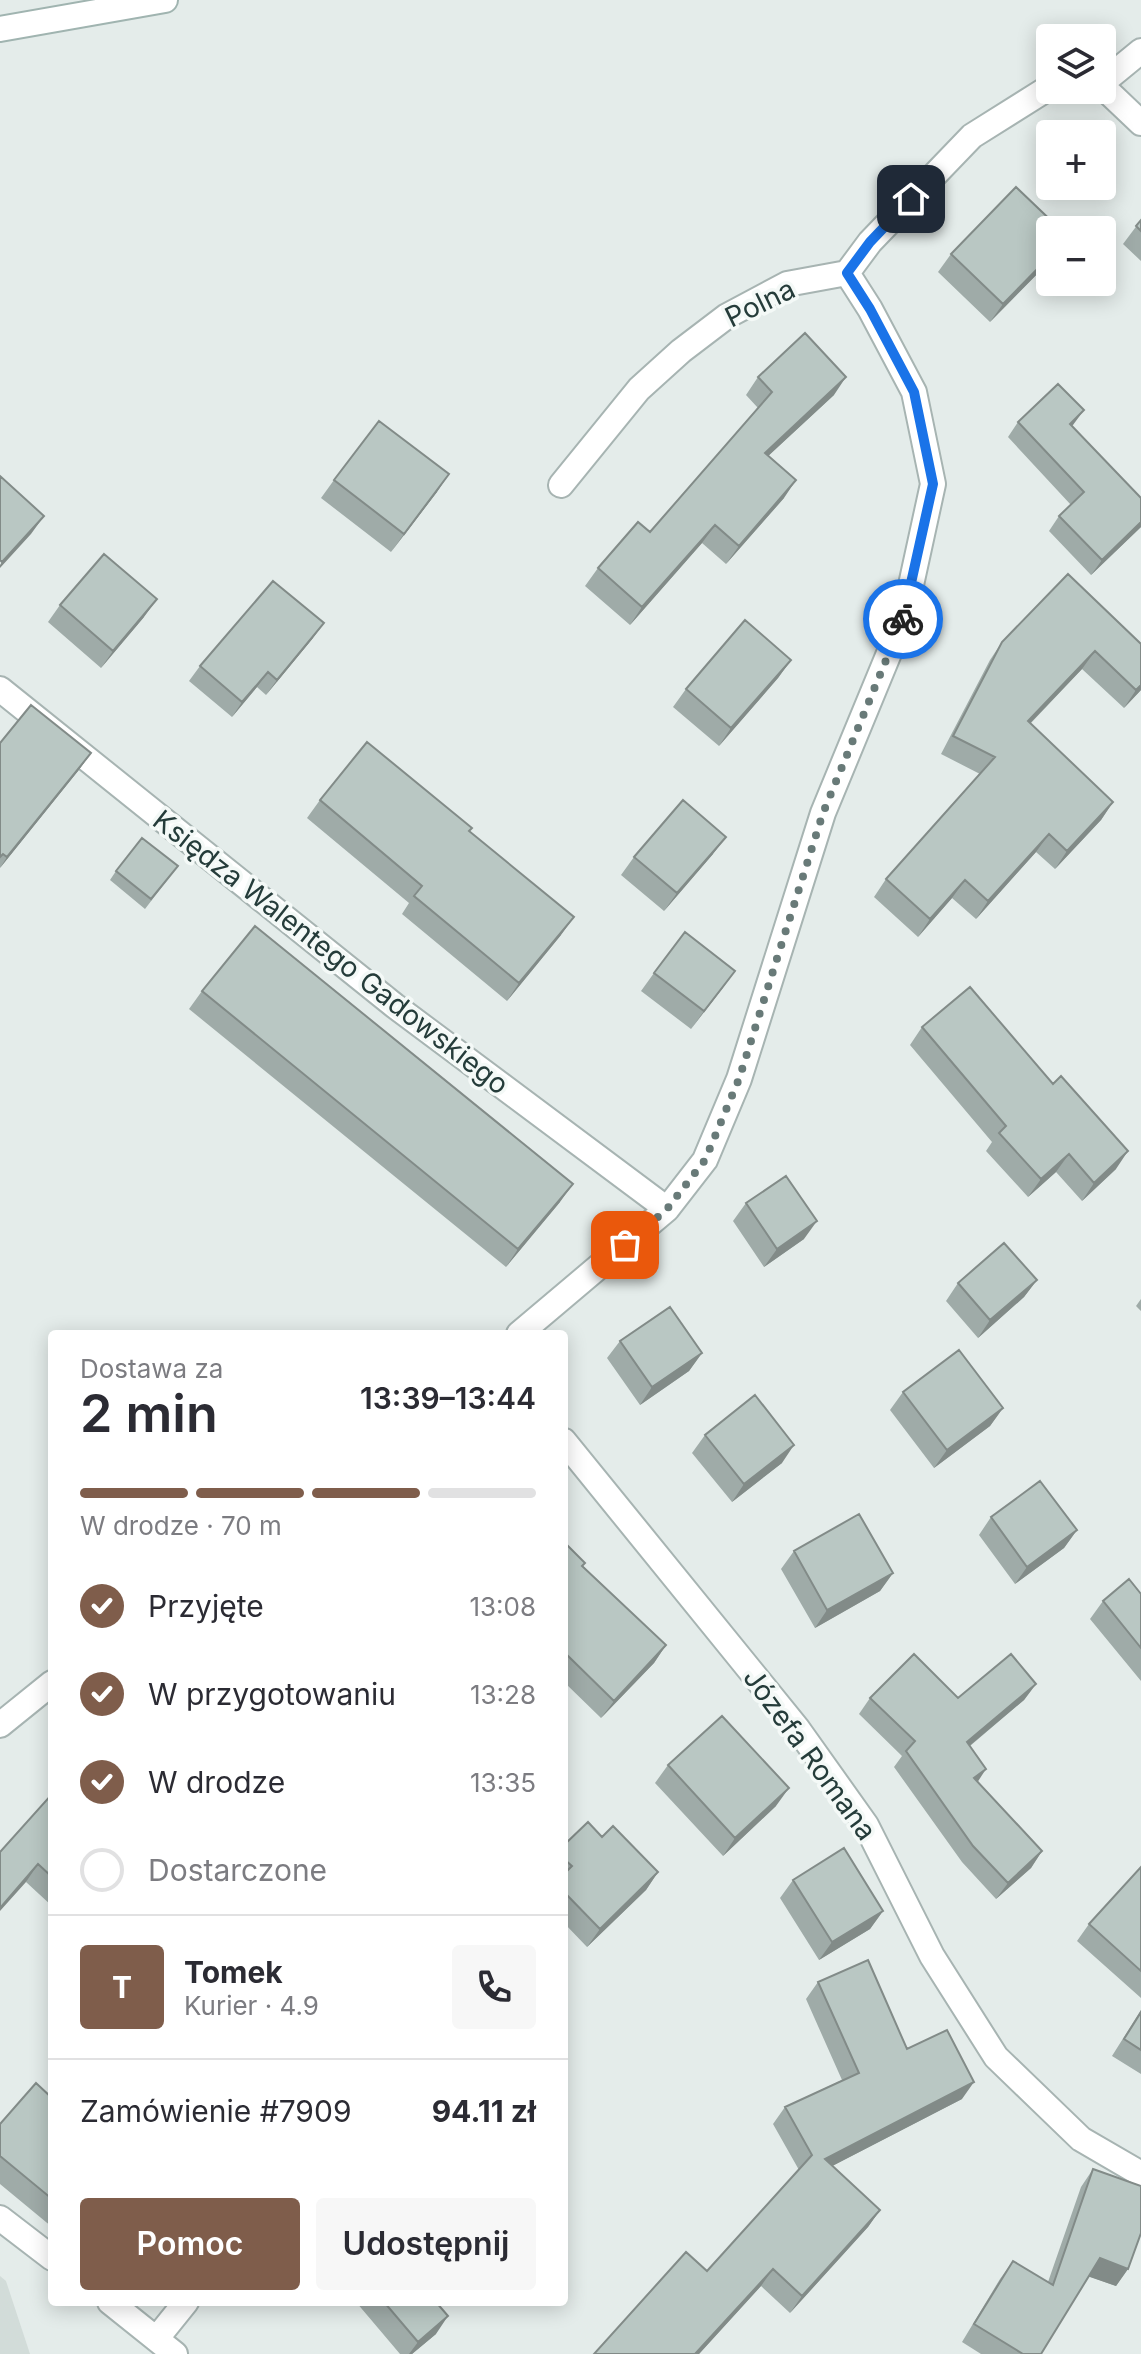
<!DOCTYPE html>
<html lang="pl">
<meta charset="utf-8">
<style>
body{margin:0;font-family:Inter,sans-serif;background:#f7f7f7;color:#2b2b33;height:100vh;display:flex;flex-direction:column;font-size:30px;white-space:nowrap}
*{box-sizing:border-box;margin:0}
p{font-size:26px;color:#7c7c81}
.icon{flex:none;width:44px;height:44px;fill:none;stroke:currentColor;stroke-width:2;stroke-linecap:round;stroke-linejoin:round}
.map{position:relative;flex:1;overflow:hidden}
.panel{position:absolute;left:48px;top:1330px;width:520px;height:976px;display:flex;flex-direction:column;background:#fff;border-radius:8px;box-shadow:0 4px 20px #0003}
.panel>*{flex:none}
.buttons{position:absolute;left:1036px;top:24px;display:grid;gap:16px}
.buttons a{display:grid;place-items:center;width:80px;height:80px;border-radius:8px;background:#fff;box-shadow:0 4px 20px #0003;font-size:40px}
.pin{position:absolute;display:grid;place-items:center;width:68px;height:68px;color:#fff;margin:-34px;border-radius:16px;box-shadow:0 4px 12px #0006}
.courier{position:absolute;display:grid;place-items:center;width:80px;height:80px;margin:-40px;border:6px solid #1a73e8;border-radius:50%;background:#fff;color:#222;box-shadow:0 2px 10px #0007}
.summary em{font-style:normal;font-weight:600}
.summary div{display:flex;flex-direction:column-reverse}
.summary{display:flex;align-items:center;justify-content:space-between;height:136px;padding:0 32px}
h1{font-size:52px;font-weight:600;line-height:60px}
.bar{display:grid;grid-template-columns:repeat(4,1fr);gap:12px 8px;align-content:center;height:96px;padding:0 32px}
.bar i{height:10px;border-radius:6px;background:#e1e1e2}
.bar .current{background:#7f5d4b}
.bar p{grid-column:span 4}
.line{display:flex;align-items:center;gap:20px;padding:0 32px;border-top:2px solid #e1e1e2}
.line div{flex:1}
.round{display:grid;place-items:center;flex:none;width:84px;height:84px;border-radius:8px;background:#f7f7f7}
ol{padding:0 32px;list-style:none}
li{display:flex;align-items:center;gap:24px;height:88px}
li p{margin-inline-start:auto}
li .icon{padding:8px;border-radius:50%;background:#7f5d4b;color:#fff;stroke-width:4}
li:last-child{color:#7c7c81}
li i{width:44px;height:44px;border:4px solid #e1e1e2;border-radius:50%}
.primary-button{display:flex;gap:16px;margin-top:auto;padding:16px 32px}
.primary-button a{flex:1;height:92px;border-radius:8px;background:#7f5d4b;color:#fff;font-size:32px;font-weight:600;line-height:92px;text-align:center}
.primary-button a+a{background:#f7f7f7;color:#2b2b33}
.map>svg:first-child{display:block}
</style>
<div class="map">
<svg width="1141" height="2354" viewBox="0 0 1141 2354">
<rect width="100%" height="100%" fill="#e4ecea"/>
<!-- built -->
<path fill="#d2dcd9" d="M0,2276L6,2281L30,2354H0Z"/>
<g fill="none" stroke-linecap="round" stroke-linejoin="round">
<defs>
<path id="street" d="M1102,83L1141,51
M1102,86L1141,123
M561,485L639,389L681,351L727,316L787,284L847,273L870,242L972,136L1050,87
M0,689L395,1006L667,1209
M519,1334L667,1209L705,1160L739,1079L823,813L904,617L933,484L914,392L870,309L847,273
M564,1441L797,1728L866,1825L932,1956L996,2057L1081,2139L1141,2174
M0,1725L52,1683
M0,2218L52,2258
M110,2302L175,2354
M157,2338L186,2302"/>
<path id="secondary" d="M0,29L165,0"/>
</defs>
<!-- street casing -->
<use href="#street" stroke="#a7b4b2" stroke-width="28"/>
<!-- secondary casing -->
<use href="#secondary" stroke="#a0b4b0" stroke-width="28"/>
<!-- street -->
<use href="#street" stroke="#fff" stroke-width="24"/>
<!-- secondary -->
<use href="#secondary" stroke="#fff" stroke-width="24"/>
</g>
<!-- wall -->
<path fill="#9faba8" d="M1141,220V261L1123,244Z
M951,254L1050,261L990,322L938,272Z
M758,377L834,395L768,456L784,498L726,564L702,543L630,625L585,586L598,568L650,532L758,408L746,395Z
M1018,422L1072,426L1141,527L1091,575L1049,531L1059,516L1071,505L1008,437Z
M334,480L437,492L391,552L321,498Z
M1068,574L1141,690L1124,708L1082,669L1030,724L1113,802L1101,820L1055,869L1036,852L976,919L952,898L918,937L874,897L886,879L980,774L941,754L990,660L1002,642Z
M60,605L144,617L101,668L48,622Z
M313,638L266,695L257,687L232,717L189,681L200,666Z
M791,660L778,678L719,746L673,707L686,689Z
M0,743L91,753L78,771L0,868Z
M320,800L469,831L561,935L507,1001L402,914L409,903L307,818Z
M713,854L664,911L621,875L634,857Z
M178,866L145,909L110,880L116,871Z
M735,971L691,1029L641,991L654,973Z
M202,991L560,1202L506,1267L189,1009Z
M922,1027L1116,1169L1082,1201L1056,1172L1028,1197L986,1151L992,1142L910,1045Z
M746,1203L804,1239L764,1267L733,1221Z
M1037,1280L1024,1297L978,1338L946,1301L958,1283Z
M1141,1299V1311L1136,1306Z
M620,1341L702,1353L689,1371L640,1405L607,1358Z
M903,1392L1003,1408L990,1426L934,1468L890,1410Z
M705,1435L782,1463L732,1502L692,1453Z
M991,1517L1077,1530L1064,1548L1015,1584L979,1535Z
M564,1542L583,1566L666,1645L654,1663L601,1718L564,1682Z
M794,1551L893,1573L880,1591L815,1628L781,1569Z
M1141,1594V1681L1090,1619L1103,1601Z
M1036,1684L1024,1700L970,1746L978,1782L1042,1851L1031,1868L996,1899L962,1862L894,1767L902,1756L859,1714L870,1698H958Z
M668,1765L776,1806L723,1856L655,1783Z
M52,1794V1906L26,1882Z
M602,1837L658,1872L646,1890L587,1947L564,1923V1845Z
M1141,1867V1998L1077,1941L1089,1924Z
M793,1880L883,1911L870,1929L819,1960L780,1898Z
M818,1982L907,2049L962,2099L832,2166L880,2210L868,2227L790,2313L761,2286L699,2354H594L707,2271L799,2170L773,2124L785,2107L842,2080L806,1999Z
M1141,2010V2074L1112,2056Z
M52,2098V2227L0,2184V2124Z
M1093,2169L1128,2269L1116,2286L1088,2276L1041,2354H981L962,2342L1000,2279L1013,2261L1048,2282L1081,2187Z
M356,2302H436V2334L412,2354H400Z"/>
<!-- shaded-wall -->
<path fill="#828b88" d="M1050,256V261L990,322L1003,304Z
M846,377L834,395L752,471L765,453Z
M1084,410L1073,425L1059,439L1070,424Z
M449,474L437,492L391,552L404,534Z
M796,480L784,498L726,564L739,546Z
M44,516L31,534L0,568V565L2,562Z
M1141,522V527L1091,575L1102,560Z
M715,525L702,543L630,625L642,607Z
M157,599L144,617L101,668L113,651Z
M324,623L313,638L266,695L277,680Z
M1095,651L1082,669L1015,739L1028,721Z
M791,660L778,678L719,746L731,728Z
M268,672L257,687L232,717L242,702Z
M1141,685V690L1124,708L1136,690Z
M91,753L78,771L0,868L7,857Z
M1113,802L1101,820L1055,869L1067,851Z
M1049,834L1036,852L976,919L988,901Z
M726,837L713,854L664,911L677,893Z
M965,880L952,898L918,937L930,919Z
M574,917L561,935L507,1001L519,983Z
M735,971L722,989L691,1029L704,1011Z
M1128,1151L1116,1169L1082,1201L1094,1183Z
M1069,1154L1056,1172L1028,1197L1041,1179Z
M573,1184L560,1202L506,1267L518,1249Z
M817,1221L804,1239L764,1267L777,1249Z
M1037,1280L1024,1297L978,1338L990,1320Z
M702,1353L689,1371L640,1405L652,1387Z
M1003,1408L990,1426L934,1468L947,1450Z
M794,1445L782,1463L732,1502L744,1484Z
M1077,1530L1064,1548L1015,1584L1027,1567Z
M893,1573L880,1591L815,1628L827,1610Z
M666,1645L654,1663L601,1718L614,1701Z
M1036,1684L1024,1700L955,1758L967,1742Z
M986,1769L975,1786L974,1778Z
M789,1788L776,1806L723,1856L735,1838Z
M1042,1851L1031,1868L996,1899L1008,1883Z
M38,1864L26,1882L0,1911V1908Z
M658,1872L646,1890L587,1947L600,1929Z
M883,1911L870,1929L819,1960L832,1942Z
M974,2082L962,2099L813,2176L825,2159Z
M880,2210L868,2227L790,2313L802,2296Z
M1100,2258L1128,2269L1116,2286L1087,2276Z
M773,2269L761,2286L699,2354H695Z
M448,2316L436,2334L412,2354H409L418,2342Z"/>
<!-- building -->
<path fill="#b9c7c3" stroke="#828b88" stroke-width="2" d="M1016,187L1061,230H1050V256L1003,304L951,254Z
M1141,220V231L1136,226Z
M805,333L846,377L765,453L796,480L739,546L715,525L642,607L598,568L638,522L650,532L772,392L758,377Z
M1058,384L1084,410L1070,424L1141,498V522L1102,560L1059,516L1084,492L1018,422Z
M379,421L449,474L404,534L334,480Z
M0,476L44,516L2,562L0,560Z
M104,554L157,599L113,651L60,605Z
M1068,574L1141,644V685L1136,690L1095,651L1028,721L1113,802L1067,851L1049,834L988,901L965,880L930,919L886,879L995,757L953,736L1002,642Z
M273,581L324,623L277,680L268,672L242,702L200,666Z
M745,620L791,660L731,728L686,689Z
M31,705L91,753L7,857L3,854L0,857V743Z
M367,742L472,828L469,831L574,917L519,983L414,896L422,886L320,800Z
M683,800L726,837L677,893L634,857Z
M142,838L178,866L151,899L116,871Z
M255,926L573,1184L518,1249L202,991Z
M685,932L735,971L704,1011L654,973Z
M970,987L1053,1084L1061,1076L1128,1151L1094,1183L1069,1154L1041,1179L999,1133L1006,1126L922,1027Z
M786,1176L817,1221L777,1249L746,1203Z
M1004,1243L1037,1280L990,1320L958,1283Z
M670,1307L702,1353L652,1387L620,1341Z
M959,1350L1003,1408L947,1450L903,1392Z
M755,1395L794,1445L744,1484L705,1435Z
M1040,1481L1077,1530L1027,1567L991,1517Z
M859,1514L893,1573L827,1610L794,1551Z
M564,1542L585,1563L582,1566L666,1645L614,1701L564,1652Z
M1129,1579L1141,1594V1648L1103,1601Z
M914,1654L958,1698L1011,1654L1036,1684L967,1742L986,1769L974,1778L1042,1851L1008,1883L973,1846L906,1751L915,1741L870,1698Z
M722,1716L789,1788L735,1838L668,1765Z
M52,1794V1877L38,1864L0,1908V1852Z
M588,1822L602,1837L613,1826L658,1872L600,1929L564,1892V1874L572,1866L564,1859V1845Z
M844,1848L883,1911L832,1942L793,1880Z
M1141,1867V1971L1089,1924Z
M868,1960L907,2049L947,2030L974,2082L825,2159L880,2210L802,2296L773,2269L695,2354H594L686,2252L707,2271L812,2155L785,2107L859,2073L818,1982Z
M1141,2012V2050L1124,2039Z
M36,2083L52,2098V2199L0,2156V2124Z
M1093,2169L1141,2186V2233L1128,2269L1100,2258L1041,2354H1023L974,2324L1013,2261L1053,2285Z
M384,2302H436L448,2316L418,2342Z"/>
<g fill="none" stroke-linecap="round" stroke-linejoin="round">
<!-- done -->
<path stroke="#687a78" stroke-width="8" stroke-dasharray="0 14.4" d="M625,1245L667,1209L705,1160L739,1079L823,813L903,619"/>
<!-- route -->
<path stroke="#1a73e8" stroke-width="10" d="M903,619L933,484L914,392L870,309L847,273L870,242L911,199"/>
</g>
<g text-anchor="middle" stroke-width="7" stroke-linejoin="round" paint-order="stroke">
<!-- street labels -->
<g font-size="28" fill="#253c3a" stroke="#f4f9f7">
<text transform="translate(760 303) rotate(-26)" y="10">Polna</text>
<text transform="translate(331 952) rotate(38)" y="10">Księdza Walentego Gadowskiego</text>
<text transform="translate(810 1754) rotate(54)" y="10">Józefa Romana</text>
</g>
</g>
</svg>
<div class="buttons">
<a><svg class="icon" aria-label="layers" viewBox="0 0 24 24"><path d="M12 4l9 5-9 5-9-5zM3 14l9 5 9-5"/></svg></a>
<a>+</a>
<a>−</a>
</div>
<div class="pin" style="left:625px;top:1245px;background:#ea580c"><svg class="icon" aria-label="bag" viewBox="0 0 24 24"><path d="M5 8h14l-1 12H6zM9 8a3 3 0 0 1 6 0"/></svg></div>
<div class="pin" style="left:911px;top:199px;background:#1f2937"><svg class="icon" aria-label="home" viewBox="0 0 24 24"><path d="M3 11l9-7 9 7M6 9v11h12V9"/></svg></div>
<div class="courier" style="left:903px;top:619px"><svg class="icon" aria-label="bike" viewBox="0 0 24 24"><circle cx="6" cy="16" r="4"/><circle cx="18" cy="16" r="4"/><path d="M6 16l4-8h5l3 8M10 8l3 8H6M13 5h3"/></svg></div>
<section class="panel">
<div class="summary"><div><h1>2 min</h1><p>Dostawa za</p></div><em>13:39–13:44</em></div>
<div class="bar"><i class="current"></i><i class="current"></i><i class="current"></i><i></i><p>W drodze · 70 m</p></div>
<ol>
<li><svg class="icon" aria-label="check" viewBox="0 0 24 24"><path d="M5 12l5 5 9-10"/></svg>Przyjęte<p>13:08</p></li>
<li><svg class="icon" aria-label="check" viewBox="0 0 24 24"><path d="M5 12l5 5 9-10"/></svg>W przygotowaniu<p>13:28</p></li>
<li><svg class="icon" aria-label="check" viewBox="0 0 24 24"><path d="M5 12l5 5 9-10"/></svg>W drodze<p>13:35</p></li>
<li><i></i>Dostarczone</li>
</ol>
<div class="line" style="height:144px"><b class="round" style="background:#7f5d4b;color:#fff">T</b><div><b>Tomek</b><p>Kurier · 4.9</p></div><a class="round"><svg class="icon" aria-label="phone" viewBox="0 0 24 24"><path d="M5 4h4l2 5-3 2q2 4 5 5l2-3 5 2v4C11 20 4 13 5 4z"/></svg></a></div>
<div class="line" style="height:104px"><div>Zamówienie #7909</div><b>94.11 zł</b></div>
<div class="primary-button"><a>Pomoc</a><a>Udostępnij</a></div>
</section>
</div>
